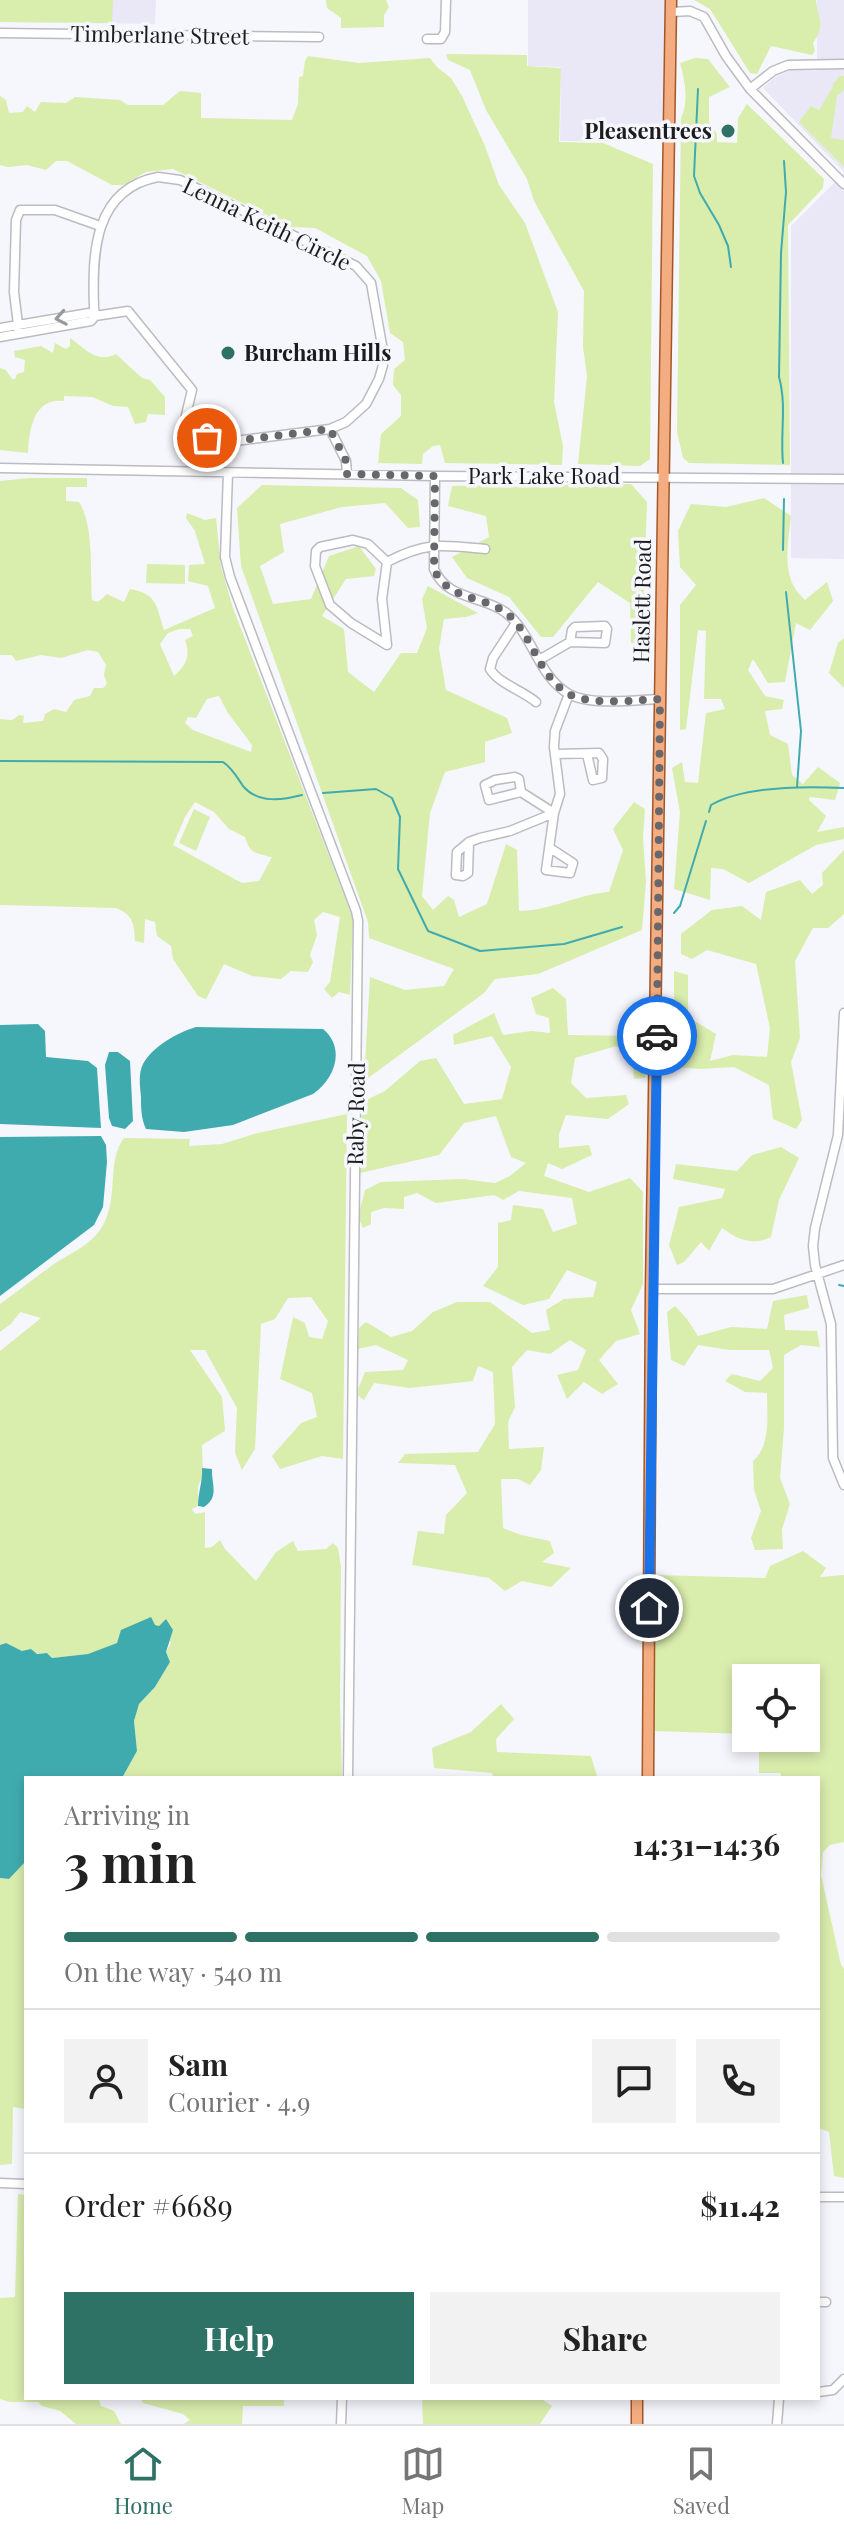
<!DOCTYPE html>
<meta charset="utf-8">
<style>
body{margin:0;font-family:"Playfair Display",serif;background:#f2f2f2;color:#222;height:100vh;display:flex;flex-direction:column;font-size:30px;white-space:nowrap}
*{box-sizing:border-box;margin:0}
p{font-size:26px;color:#767676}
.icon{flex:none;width:44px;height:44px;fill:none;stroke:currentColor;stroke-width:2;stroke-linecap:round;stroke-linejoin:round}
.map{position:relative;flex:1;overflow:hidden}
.side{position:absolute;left:24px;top:1776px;width:796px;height:624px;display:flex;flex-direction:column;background:#fff;border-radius:0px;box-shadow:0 4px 12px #0003}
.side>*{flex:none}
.controls{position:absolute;left:732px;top:1664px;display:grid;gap:16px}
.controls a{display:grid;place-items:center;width:88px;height:88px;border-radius:0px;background:#fff;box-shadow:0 4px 12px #0003;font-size:40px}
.pin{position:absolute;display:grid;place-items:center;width:68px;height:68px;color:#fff;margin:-34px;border:4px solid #fff;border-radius:50%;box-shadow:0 2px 8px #0007}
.courier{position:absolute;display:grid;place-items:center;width:80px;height:80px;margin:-40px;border:6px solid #1a73e8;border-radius:50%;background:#fff;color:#222;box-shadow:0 2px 10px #0007}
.overview em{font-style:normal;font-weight:700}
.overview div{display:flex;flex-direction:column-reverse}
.overview{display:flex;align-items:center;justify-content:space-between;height:136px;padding:0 40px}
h1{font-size:52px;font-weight:700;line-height:60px}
.bar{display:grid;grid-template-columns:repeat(4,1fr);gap:12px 8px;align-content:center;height:96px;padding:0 40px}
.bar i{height:10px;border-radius:6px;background:#e0e0e0}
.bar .current{background:#2e7265}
.bar p{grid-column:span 4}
.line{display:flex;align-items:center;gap:20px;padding:0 40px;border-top:2px solid #e0e0e0}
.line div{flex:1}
.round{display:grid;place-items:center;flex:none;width:84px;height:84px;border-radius:0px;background:#f2f2f2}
.action{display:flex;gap:16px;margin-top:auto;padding:16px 40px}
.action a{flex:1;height:92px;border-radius:0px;background:#2e7265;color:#fff;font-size:32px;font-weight:700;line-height:92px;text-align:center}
.action a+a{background:#f2f2f2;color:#222}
.tabs{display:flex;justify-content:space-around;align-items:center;height:112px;border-top:2px solid #e0e0e0;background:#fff;font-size:22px;color:#767676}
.tabs a{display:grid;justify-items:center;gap:4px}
.tabs .current{color:#2e7265}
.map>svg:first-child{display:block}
</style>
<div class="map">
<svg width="844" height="2424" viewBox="0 0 844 2424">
<rect width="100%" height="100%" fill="#f6f6fd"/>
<!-- built -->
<path fill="#eae8f7" d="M0,0H156L155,24L0,22Z
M528,0H665L662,141H560L561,67L528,66Z
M817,0H844V172L763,88L774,78L791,70L817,71Z
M844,173V559L791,558V226Z"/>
<!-- green -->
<path fill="#d9edad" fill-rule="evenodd" d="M0,0H113L112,23L0,22Z
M326,0H386L389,7L384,15V27L341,28V18L327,8Z
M694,0H816C818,20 826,24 813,43L815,51L812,55L771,46L757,74L750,73L710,9Z
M446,54L527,55V66L561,68L559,142L603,143L653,164L650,459L640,466L578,464L587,376L583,347L584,291L534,201L527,179L486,110L470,70L448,60Z
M308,56L359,63L430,58L437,67L451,78L462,96L485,146L499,185L525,223L558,312L554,402L563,446L562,465L445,463L440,445L433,446L423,454L422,464L378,463L381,434L401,416V395L393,385L394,369L405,360L403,342L390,333L381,281L367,256L315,228L291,227L173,169L146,172L123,185H112L67,161H56L46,170L27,165L8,167L0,165V96L6,100L9,113L23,112L27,106L35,112L41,102L66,103L75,97L120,100L128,105H163L180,91L201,93V118L292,120L298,104L299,77L303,76L305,61Z
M695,58L708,59L730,87L709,97V122L717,134V142L737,143L738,118L747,104L824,179L823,188L788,225L790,465L689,463L683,458L677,432L681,118C689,101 685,81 680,63Z
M840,76H844V90L837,96L831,138L844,140V167L799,122L811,106L819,110L834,85H832Z
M70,338C85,348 96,364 116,354L142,378L150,380L165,397V415L148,414L146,422L135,424L128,407L113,406L92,397L64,396V401C33,397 29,431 28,453L0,450V368L6,370L12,379H15L17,374L24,372L25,360L15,357L14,351L41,346L53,353L55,343L66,349L70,346Z
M30,478H87V487H66V501L79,502C94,525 90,571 92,600L98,602L107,594L124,602L130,589C158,594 156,606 164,630L215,608L208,586L188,581L189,565L205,564L195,531L186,518L187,513L205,520L216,518L221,567L233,608L353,918L350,995L339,992L332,998L324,989L330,982L340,917L323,912L314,920L317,935L310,955L313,962L308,972L291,971L281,979L252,976L224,964L206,999L198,996L173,959L171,946L157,936L155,922L145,919L144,943L135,941C134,923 133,915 116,908L0,905V719L12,720L19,715L24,716L23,723L43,721L45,714L54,709L66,712L74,700L90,696L94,688H103L107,684L104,675L106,665L98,652L88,650L61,658L41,655L16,661L12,655H0V481ZM180,629H190L193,636L185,640C191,656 186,665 174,676L160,644L168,633ZM219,696L228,713L252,745L251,752L193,730L185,723L188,717L196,718L207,699ZM195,802L214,812L229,829L245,837C250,854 256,853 272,857L259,881L242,883L173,845L185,817Z
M631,484L647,502L642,642L631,643L630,603L598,582L553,637H541L509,597L467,578L452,557L489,537L486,516L448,506L452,486Z
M262,485L401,488L418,500L420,527L408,528L385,503L342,507L280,524L284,552L260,566L273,604L311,599L329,556L359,546L376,569L374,576L346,579L322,616L344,629L348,672L374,692L401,653H417L427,628L422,599L428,586L478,613L466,617L444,619L439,649L446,690L507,718L512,733L485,742V762L445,772L430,813L422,896L433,910L448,896L454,900L459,917L487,904L506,844L517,850L519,911C550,911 578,894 609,892L623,850L613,829L634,802L645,809L643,837L646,882L642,930L538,974L495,979L484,993L364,1081L370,977L405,990L444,986L454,969L369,938L368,922L241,566L237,508Z
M764,498L791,516C788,545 780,579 805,600L827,582L833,601L810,630L796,623L785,682L768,683L753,659L748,670L765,696L784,700L782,709L765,711L770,735L788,744L792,775L803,784L818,767L840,783L835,800L810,797L809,800L826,816L817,832L844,827V839L816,845L749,883L723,869L711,868L710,900L674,889L680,812L672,768L682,762L685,782L698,783L706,713L725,709L721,699H704L706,631L698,630L686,729L680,730V605L696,585L680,567L678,531L691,504L726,507Z
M147,564L185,565V584L146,583Z
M844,638V688L829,673L838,643Z
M194,809L210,817L196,851L179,843Z
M844,850V914L828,928H813L795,961L800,1038L791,1062L802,1120L796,1129L773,1119L769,1085L734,1067L700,1069L674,1067V971L688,975V1017L716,1034L710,1061L733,1055L767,1057L770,1028L756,964L707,950L692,959L681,954V934L712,910L742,906L761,920L766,892L800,880L812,894L823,885L822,873Z
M553,988L566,999L568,1035L636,1036L647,1064L645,1078L634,1079L632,1056L616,1046L575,1058L571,1083L586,1098L626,1095L629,1104L608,1119L566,1115L559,1134V1148L589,1145L592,1155L562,1169L548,1163L544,1176L589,1192L630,1178L643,1192V1284L631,1310L640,1334L616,1341L599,1360L618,1384L602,1394L584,1382L567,1399L557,1375L578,1370L586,1350L570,1340L550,1354L527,1350L512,1367L515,1407L508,1422L509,1449L544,1447L541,1470L530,1485L518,1479H501L503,1528L521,1535L550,1541L554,1553L542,1562L571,1568L551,1587L522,1581L505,1591L489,1578L412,1565L418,1531L444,1534L446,1515L467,1493L455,1465L398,1463L405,1454L478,1452L495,1424L493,1372L478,1366L473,1381L410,1388L374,1383L364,1400L356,1394L365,1372L403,1370L408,1360L376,1345L358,1349L359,1328L366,1322L391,1337L412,1331L433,1312L457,1302H490L532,1333L550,1330L546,1310L564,1299L593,1297L597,1282L567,1270L549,1299L523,1305L483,1286L498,1267V1223L511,1220L513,1205L543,1209L553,1232L577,1224L572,1198L519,1191L503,1200L494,1195L436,1203L417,1193L404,1197V1209L384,1208L371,1212V1224L363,1228L358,1217L365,1190L381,1182L463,1179L495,1183L510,1176L526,1163L511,1157L496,1116L464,1123L439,1155L360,1173L362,1102L385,1091L420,1061L436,1058L464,1104L502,1099L511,1067L492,1036L454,1045L453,1035L494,1013L503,1035L531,1031L550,1033L549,1018L536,1014L531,998Z
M347,1114L343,1459L322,1456L280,1469L272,1456L301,1423L317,1417L312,1393L280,1379L293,1317L305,1323L309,1337L322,1339L328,1321L311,1297L288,1298L275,1319L261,1324L255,1449L242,1470L235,1453L237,1408L205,1350H190L222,1397L225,1431L202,1445L203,1476L198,1486V1506L192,1509L195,1514L205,1512V1548L212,1547L220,1540L225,1549L256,1581L276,1552L293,1541L298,1551L326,1549L333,1543L338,1548L341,1567L340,1705L342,1778H122L137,1751L134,1721L139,1704L155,1687L170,1662L166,1652L171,1643L159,1626L155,1625L104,1649L88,1654L52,1658L47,1653C33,1654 17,1652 6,1643L0,1645V1351L41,1318L20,1312L11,1324L0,1332V1304C17,1292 33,1279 50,1267C70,1252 94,1246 105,1221C118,1194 107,1160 124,1138L190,1139L189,1146L222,1144L258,1133Z
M781,1147L799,1158L779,1200L771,1237C753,1246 738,1240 722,1228L709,1251L701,1242L684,1262L677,1265L669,1245L679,1207L722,1198L725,1189L673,1179L676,1164L737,1171L752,1155Z
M807,1295L809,1308L784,1315L785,1330L817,1331L820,1347L801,1345L784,1355V1428L780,1478L790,1504L782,1529L783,1549L755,1550L751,1538L761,1511L754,1490L753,1461C771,1447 767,1413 767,1393L745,1392L725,1381L732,1374L760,1381L773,1368L769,1350H730L698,1345L684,1366L671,1360L667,1312L675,1306L687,1319L698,1336L731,1327L767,1329L773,1301Z
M803,1551L826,1568L820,1577L844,1575V1842L830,1845L823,1852L821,1875L841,1965L844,1969V2178L834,2176L829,2132L818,2128V1778H782L780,1773H759V1738H806V1678H746V1734L654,1731L656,1575L765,1578L770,1566Z
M501,1704L514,1719L496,1739L497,1752L591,1756L597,1776L493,1778L492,1773L434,1768L432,1748L471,1732Z
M26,1861V2109L13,2107L12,2164L0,2165V1878L9,1879Z
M18,2194L26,2195V2398H98L101,2406L114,2411L121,2424H76L60,2411L42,2406L38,2402H10L0,2399V2298L15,2297Z
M140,2398H284V2406H243L242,2424H184L190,2420L183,2414L143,2403Z
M422,2398H540L552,2406L540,2424H423Z"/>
<!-- water -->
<path fill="#40abae" d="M38,1024L45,1031L46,1057L88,1061L97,1068L101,1128L0,1124V1025Z
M196,1027L323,1029C346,1048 335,1079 313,1094L233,1125L184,1132L146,1129C141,1118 141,1108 141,1097C140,1086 138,1074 143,1064C153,1046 177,1033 196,1027Z
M109,1052H118L130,1061L133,1121L125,1129L112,1126L109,1118L105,1065Z
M101,1136L106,1145L107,1162L103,1207L94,1225L0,1296V1137Z
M202,1468L212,1469C211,1483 220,1497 204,1507L198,1506C198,1493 203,1480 202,1468Z
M151,1617L155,1625L159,1626L166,1619L173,1630L166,1652L170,1662L155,1687L139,1704L134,1721L137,1751L122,1778H26V1861L9,1879L0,1878V1645L6,1643L22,1651L31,1649L37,1654L47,1653L52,1658L88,1654L117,1643L121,1630Z"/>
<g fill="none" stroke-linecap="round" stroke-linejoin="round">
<!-- stream -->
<path stroke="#40abae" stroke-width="2" d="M698,89L694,176L700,193L719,225L728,246L731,267
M783,463C780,433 787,406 779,377L781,253L786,192L784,161
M783,550L784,499
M786,592L801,731L797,787
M0,761L223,762C233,769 236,776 243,786C258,804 283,800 302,795
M323,793L376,789L392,798L400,817L398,869L428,931L480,951L564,944L622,927
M709,812L711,805C745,786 805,786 844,788
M674,913L680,906L706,821
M839,1285L844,1286"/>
<defs>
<path id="minor" d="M671,12L690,11L704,17L726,56L750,89L844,184
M0,33L319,37
M427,39H441L445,32L446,0
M750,89L773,71L788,65L844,64
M158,177L180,180L356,266L371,283L383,351V365L379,379L366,404L346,422L330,429L235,441L207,438L192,431L186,415L192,390L128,311L95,316L94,307C92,253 94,189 158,177Z
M0,328L89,313L95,316L91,321L0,337
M19,333L14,292L16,220L20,210H55L100,226
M330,429L346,461L347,474
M0,468L435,476L844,479
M228,473L225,557L230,577L356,911L358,921L348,1778
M435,476L434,569C447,600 481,595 505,612C533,633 537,676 569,694C590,706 637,700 660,699
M353,540L368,544L387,562L382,599L387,645L351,623L330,605L315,566L316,551L320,547Z
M387,562C427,541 443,545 485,549
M516,623L493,658L490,669C499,684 522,690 536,702
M539,660L570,642L605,643L607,629L605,626L575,627L572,630L570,642
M556,754L599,753L603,759L602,778L593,780L587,754
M521,792L489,800L485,785L495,780L515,777L519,779L521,792L554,813
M469,842L468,873L463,876L456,875L457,852L469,842L480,838L510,831L554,813
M550,848L573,863L570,873L546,870L554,813L560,794L554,747L555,731L569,694
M844,1013L838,1135L815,1228L813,1246L815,1265L831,1324L833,1458L844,1485
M651,1289H773L844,1265
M0,2183L26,2184
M818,2197H844
M818,2302H826
M818,2392L833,2390L844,2379
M341,2424L342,2398
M777,2424L779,2398"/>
<path id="major" d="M648,1778L651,1289L671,0
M637,2424V2398"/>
</defs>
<!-- minor casing -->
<use href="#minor" stroke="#bbbbc1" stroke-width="11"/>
<!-- major casing -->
<use href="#major" stroke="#a35728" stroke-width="13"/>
<!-- minor -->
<use href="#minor" stroke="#fff" stroke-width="8"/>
<!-- major -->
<use href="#major" stroke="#f4ad81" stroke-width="10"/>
</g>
<!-- one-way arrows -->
<defs><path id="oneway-chevron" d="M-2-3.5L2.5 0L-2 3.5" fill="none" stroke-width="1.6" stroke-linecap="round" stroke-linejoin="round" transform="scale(2)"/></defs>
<use stroke="#99989a" href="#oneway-chevron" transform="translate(61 318) rotate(170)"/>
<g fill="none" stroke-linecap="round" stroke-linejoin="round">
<!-- done -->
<path stroke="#68686c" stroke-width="8" stroke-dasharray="0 14.4" d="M207,438L235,441L330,429L346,461L347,474L435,476L434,569C447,600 481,595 505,612C533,633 537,676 569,694C590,706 637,700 660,699L657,1036"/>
<!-- route -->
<path stroke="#1a73e8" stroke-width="10" d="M649,1608L657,1036"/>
</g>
<!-- markers -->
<g fill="#2e7265" stroke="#f6f6fd" stroke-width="3">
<circle cx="728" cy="131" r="8"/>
<circle cx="228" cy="353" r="8"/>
</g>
<g text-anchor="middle" stroke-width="7" stroke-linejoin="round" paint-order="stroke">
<!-- street labels -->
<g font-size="22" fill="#1c1b1e" stroke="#f6f6fd">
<text transform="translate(160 35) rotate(1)" y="8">Timberlane Street</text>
<text transform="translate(267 224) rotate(26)" y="8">Lenna Keith Circle</text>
<text x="544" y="484">Park Lake Road</text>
<text transform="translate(642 601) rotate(-89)" y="8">Haslett Road</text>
<text transform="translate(356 1114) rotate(-89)" y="8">Raby Road</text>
</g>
<!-- poi labels -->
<g font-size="22" font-weight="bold" fill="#1c1b1e" stroke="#f6f6fd" text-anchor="end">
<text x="712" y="139">Pleasentrees</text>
<text x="244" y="361" text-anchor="start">Burcham Hills</text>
</g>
</g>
</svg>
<div class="controls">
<a><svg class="icon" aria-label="locate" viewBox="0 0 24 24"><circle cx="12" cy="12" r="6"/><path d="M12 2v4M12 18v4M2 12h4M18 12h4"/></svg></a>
</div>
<div class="pin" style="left:207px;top:438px;background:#ea580c"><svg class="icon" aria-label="bag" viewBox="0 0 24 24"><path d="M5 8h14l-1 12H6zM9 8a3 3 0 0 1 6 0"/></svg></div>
<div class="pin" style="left:649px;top:1608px;background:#1f2937"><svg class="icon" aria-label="home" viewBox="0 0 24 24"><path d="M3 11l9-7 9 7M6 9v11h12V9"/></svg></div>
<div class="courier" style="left:657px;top:1036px"><svg class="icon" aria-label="car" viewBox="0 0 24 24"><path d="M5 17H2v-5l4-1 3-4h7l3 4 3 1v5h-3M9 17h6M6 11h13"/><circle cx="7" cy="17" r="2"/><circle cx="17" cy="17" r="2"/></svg></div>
<section class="side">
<div class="overview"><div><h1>3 min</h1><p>Arriving in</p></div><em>14:31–14:36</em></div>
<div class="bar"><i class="current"></i><i class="current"></i><i class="current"></i><i></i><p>On the way · 540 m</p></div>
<div class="line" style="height:144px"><a class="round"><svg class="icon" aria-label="person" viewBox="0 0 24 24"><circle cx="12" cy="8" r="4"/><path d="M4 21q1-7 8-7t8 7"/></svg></a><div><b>Sam</b><p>Courier · 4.9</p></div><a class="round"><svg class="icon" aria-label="chat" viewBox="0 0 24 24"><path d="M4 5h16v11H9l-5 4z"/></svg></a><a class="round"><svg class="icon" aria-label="phone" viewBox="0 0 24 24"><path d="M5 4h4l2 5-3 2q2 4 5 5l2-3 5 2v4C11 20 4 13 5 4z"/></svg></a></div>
<div class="line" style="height:104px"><div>Order #6689</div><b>$11.42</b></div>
<div class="action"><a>Help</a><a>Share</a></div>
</section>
</div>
<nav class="tabs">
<a class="current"><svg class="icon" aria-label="home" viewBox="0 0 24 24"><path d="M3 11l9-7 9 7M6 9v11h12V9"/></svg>Home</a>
<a><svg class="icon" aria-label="map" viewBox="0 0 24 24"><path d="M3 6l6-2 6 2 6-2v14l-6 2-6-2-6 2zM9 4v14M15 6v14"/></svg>Map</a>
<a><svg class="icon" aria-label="saved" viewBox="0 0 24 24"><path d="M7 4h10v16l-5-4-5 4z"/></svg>Saved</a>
</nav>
